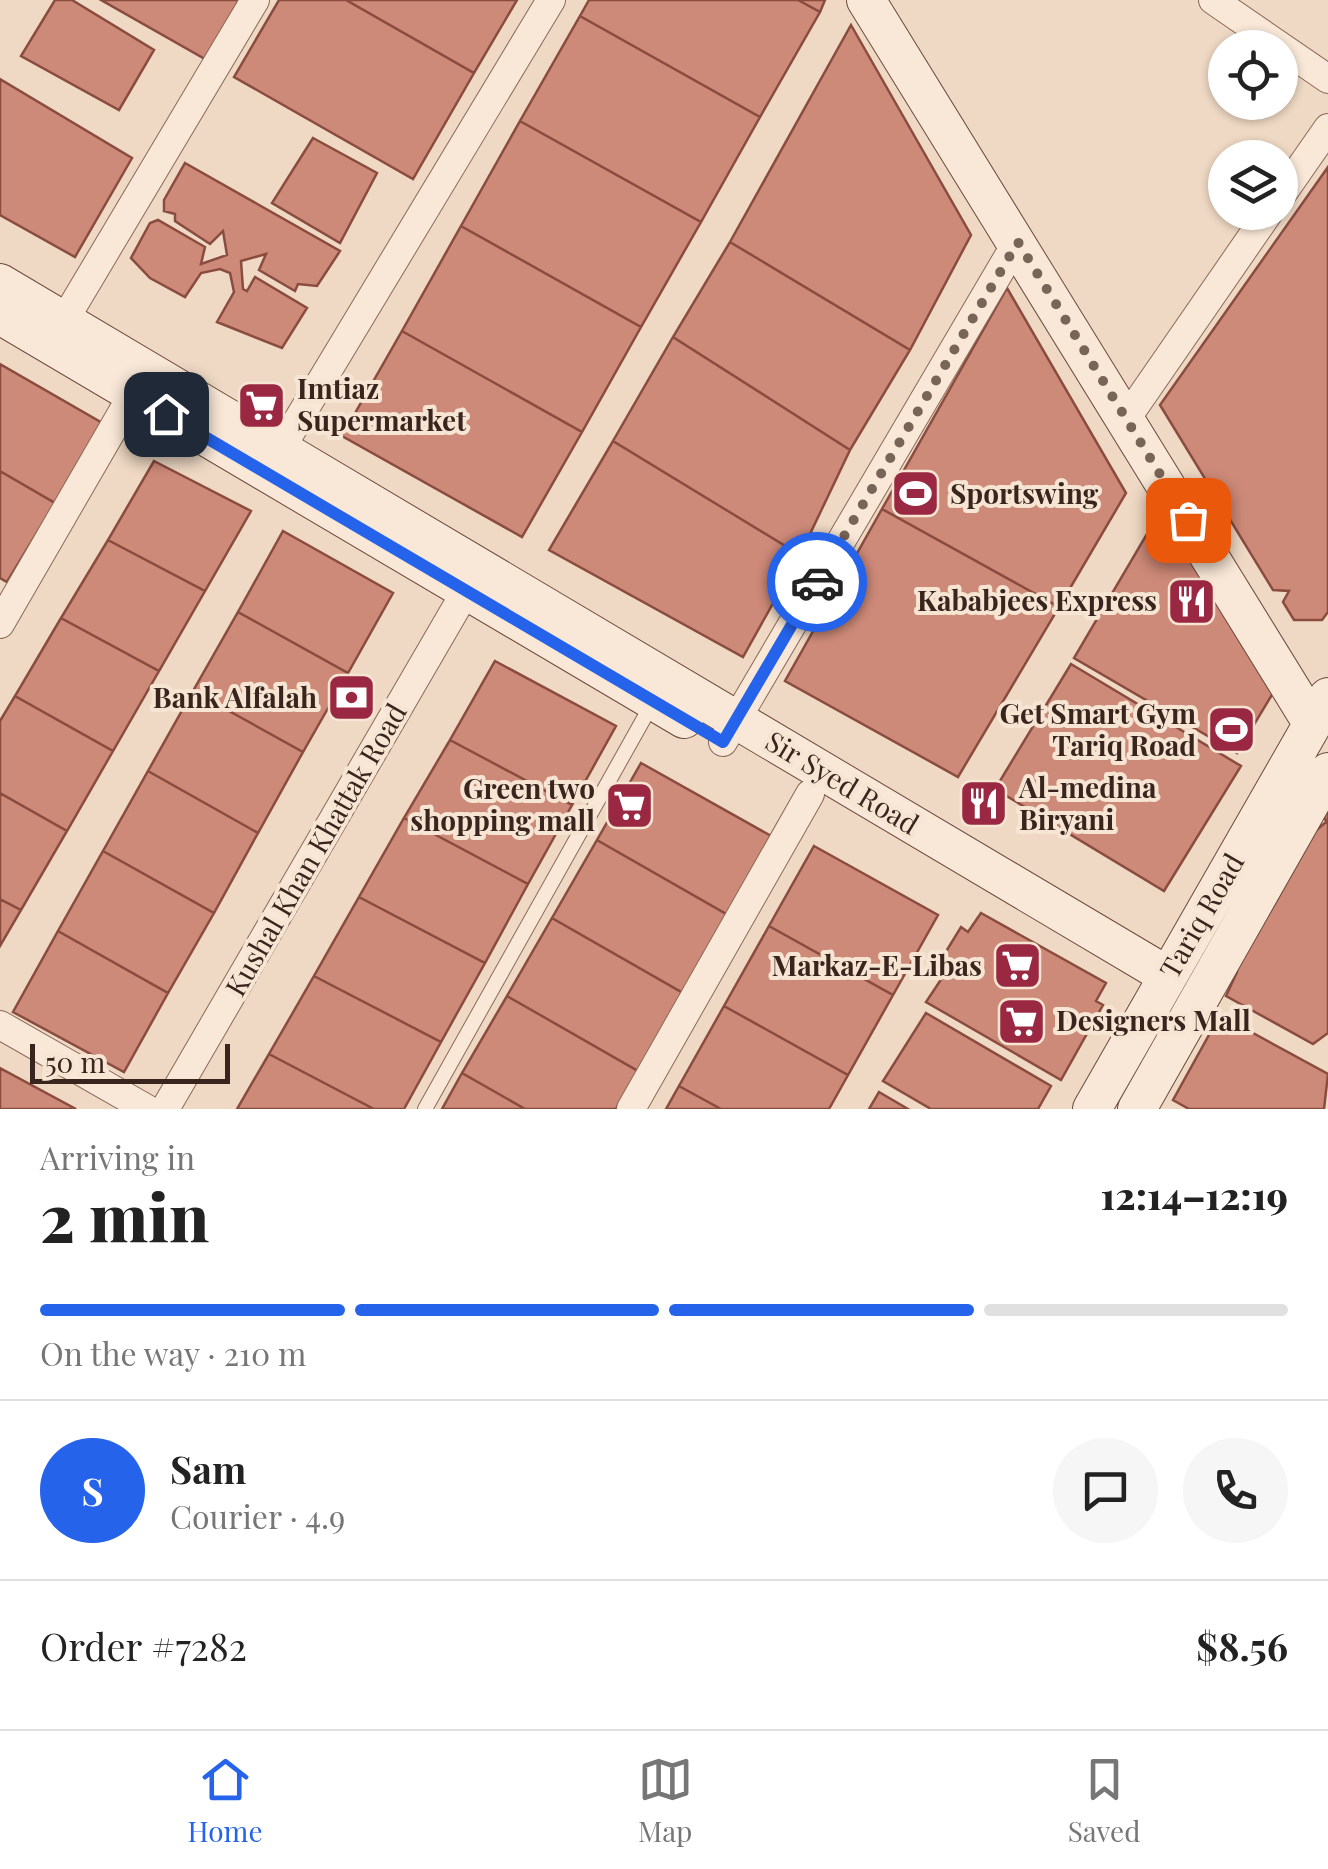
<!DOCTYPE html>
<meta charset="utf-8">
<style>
body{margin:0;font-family:"Playfair Display",serif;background:#f6f6f6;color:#222;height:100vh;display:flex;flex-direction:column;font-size:38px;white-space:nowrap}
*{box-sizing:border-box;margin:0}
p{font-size:32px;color:#767676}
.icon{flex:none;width:55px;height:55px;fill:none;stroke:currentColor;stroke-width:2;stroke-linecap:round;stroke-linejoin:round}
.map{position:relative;height:1109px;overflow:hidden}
.side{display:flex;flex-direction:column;background:#fff;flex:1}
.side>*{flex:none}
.controls{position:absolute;left:1208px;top:30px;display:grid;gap:20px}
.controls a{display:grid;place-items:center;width:90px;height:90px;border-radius:50%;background:#fff;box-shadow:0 2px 8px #0004;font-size:50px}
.scale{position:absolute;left:30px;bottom:25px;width:200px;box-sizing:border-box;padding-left:10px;border:5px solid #3a251e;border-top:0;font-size:28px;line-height:35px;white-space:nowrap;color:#3a251e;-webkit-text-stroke:8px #f6e5d3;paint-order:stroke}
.pin{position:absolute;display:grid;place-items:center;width:85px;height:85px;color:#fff;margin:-42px;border-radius:20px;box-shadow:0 5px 15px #0006}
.courier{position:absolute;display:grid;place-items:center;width:100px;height:100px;margin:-50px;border:8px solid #2563eb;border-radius:50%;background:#fff;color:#222;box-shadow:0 2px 12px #0007}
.summary em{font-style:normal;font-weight:800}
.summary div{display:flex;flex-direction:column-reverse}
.summary{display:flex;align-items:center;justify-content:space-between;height:170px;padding:0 40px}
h1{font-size:65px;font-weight:800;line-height:75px}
.bar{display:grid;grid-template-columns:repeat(4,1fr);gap:15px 10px;align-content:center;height:120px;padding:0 40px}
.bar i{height:12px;border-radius:8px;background:#e0e0e0}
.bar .selected{background:#2563eb}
.bar p{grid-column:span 4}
.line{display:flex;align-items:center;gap:25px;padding:0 40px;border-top:2px solid #e0e0e0}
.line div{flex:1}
.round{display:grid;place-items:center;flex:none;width:105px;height:105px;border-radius:52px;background:#f6f6f6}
.menu{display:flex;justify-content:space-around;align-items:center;height:140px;border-top:2px solid #e0e0e0;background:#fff;font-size:28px;color:#767676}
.menu a{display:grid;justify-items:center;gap:5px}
.menu .selected{color:#2563eb}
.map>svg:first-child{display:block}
</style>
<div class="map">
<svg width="1328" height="1109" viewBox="0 0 1328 1109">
<rect width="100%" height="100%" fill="#efd9c4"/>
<!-- building -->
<path fill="#ce8a79" stroke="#8a4c3f" stroke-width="2.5" d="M55,0H72L154,50L119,110L21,56Z
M101,0H239L205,59Z
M279,0H346L474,73L413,179L234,77Z
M346,0H517L474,73Z
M589,0H798L820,12L760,117L580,16Z
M798,0H825L820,12Z
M580,16L760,117L701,222L520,121Z
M851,25L971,235L910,350L730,242Z
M0,79L132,158L75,257L0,215Z
M520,121L701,222L641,327L461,226Z
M313,138L377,173L340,243L272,203Z
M185,163L340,251L317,286L298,284L295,291L259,270L266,254L241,261L243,289L247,291L255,277L307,308L282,348L217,322L234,292L230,273L220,269L201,273L185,297L150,278L131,258L150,223L158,220L205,247L201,264L227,255L223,231L210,244L175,221V214L164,211V200Z
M1328,167V612L1322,620H1294L1283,602L1289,591L1273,590L1160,405Z
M461,226L641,327L582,432L402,331Z
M730,242L910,350L850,450L673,337Z
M1007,288L1126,493L1059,607L882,509Z
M402,331L582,432L522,537L342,436Z
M673,337L850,450L800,555L613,441Z
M0,364L104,424L55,503L0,471Z
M613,441L800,555L743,657L549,550Z
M154,461L251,511L205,591L108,540Z
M0,471L55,503L7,582L0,578Z
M1164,505L1276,688L1237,753L1074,658Z
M882,509L1059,607L958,777L785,681Z
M283,531L393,593L348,673L238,612Z
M108,540L205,591L159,671L61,618Z
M238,612L348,673L303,752L193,691Z
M61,618L159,671L113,751L15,696Z
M495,661L616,726L572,805L450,740Z
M1071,664L1241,766L1164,891L995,789Z
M193,691L303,752L258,833L148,771Z
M15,696L113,751L67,831L0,793V721Z
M450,740L572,805L528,884L404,818Z
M641,763L773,837L728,915L597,840Z
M148,771L258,833L214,913L103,851Z
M0,793L67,831L21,910L0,899Z
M1328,801V1033L1313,1044L1226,996L1237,972L1239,950L1301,843L1326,822L1323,812Z
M404,818L528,884L485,963L359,897Z
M597,840L728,915L683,993L552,918Z
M814,846L938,915L893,995L769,926Z
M103,851L214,913L168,993L58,931Z
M359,897L485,963L441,1042L314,976Z
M0,899L21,910L0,946Z
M981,913L1106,983L1096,1001L1103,1005L1061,1080L926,1002L948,969L939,963L961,927L968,932Z
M552,918L683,993L638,1071L507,996Z
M769,926L893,995L848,1075L724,1006Z
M58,931L168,993L124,1072L13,1012Z
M314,976L441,1042L404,1109H374L269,1054Z
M507,996L638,1071L616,1109H525L462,1073Z
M724,1006L848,1075L829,1109H721L679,1086Z
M926,1013L1051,1086L1038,1109H931L883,1081Z
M1220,1015L1328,1074L1324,1109H1189L1173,1100Z
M269,1054L374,1109H237Z
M0,1068L76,1109H0Z
M462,1073L525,1109H442Z
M679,1086L721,1109H666Z
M879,1092L908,1109H869Z"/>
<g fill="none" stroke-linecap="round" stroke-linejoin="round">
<defs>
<path id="lane" d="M425,1109L652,704"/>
<path id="street" d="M1213,0L1328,79
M1280,197L1328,128
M56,334L255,0
M1126,419L1269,212
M272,463L551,0
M0,624L133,394
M723,742L1017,242
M0,1025L147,1109
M165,1109L466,591
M631,1109L810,794"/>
<path id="secondary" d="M866,0L1312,723
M0,283L1168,976
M0,315L684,719
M1092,1109L1328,697
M1137,1109L1328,772"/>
</defs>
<!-- lane casing -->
<use href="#lane" stroke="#8a695a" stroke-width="16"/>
<!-- street casing -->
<use href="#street" stroke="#8a695a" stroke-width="30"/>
<!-- secondary casing -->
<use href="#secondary" stroke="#6c4a3d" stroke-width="40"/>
<!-- lane -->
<use href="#lane" stroke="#f9e8d7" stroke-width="14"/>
<!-- street -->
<use href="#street" stroke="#f9e8d7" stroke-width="28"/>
<!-- secondary -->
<use href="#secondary" stroke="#f9e8d7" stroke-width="38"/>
</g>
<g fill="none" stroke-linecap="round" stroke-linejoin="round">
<!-- done -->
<path stroke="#796458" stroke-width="10" stroke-dasharray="0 18" d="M817,582L1018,242L1188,520"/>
<!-- route -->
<path stroke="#2563eb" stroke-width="12" d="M166,414L723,742L817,582"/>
</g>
<!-- icons -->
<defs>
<symbol id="supermarket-square" viewBox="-11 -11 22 22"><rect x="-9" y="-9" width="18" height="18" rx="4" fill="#9a2842" stroke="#f6e5d3"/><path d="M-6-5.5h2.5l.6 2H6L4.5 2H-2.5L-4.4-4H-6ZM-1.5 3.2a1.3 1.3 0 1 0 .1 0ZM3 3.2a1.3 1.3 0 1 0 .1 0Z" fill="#fff"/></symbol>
<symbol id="stadium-square" viewBox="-11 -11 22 22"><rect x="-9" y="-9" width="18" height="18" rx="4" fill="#9a2842" stroke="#f6e5d3"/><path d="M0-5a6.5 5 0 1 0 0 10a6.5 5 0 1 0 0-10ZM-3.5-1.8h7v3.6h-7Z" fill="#fff"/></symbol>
<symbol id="restaurant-square" viewBox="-11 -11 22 22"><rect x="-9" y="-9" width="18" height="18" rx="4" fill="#9a2842" stroke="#f6e5d3"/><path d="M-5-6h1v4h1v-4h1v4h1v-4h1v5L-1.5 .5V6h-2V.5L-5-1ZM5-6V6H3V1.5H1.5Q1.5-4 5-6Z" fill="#fff"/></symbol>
<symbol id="bank-square" viewBox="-11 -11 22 22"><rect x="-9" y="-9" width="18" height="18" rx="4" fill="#9a2842" stroke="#f6e5d3"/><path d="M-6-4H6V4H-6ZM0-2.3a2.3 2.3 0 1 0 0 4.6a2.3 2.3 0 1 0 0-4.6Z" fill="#fff"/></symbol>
</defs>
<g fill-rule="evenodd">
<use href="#supermarket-square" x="234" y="378" width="55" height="55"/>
<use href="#stadium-square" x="888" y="466" width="55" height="55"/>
<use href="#restaurant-square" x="1164" y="574" width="55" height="55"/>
<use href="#bank-square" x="324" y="670" width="55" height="55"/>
<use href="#stadium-square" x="1204" y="702" width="55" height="55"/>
<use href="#restaurant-square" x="956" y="776" width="55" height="55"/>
<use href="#supermarket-square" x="602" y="778" width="55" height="55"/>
<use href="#supermarket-square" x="990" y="938" width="55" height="55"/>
<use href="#supermarket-square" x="994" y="994" width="55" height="55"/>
</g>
<g text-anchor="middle" stroke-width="8" stroke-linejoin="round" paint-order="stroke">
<!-- poi labels -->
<g font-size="28" font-weight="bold" fill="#3a251e" stroke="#f6e5d3" text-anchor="end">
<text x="297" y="399" text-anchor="start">Imtiaz<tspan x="297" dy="32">Supermarket</tspan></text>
<text x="950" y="504" text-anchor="start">Sportswing</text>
<text x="1157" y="611">Kababjees Express</text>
<text x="317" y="708">Bank Alfalah</text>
<text x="1196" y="724">Get Smart Gym<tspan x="1196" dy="32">Tariq Road</tspan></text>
<text x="1019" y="798" text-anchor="start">Al-medina<tspan x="1019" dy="32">Biryani</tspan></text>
<text x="595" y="799">Green two<tspan x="595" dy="32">shopping mall</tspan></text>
<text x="982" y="976">Markaz-E-Libas</text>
<text x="1056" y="1031" text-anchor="start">Designers Mall</text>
</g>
<!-- street labels -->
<g font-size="28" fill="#3a251e" stroke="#f6e5d3">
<text transform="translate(842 783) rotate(31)" y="10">Sir Syed Road</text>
<text transform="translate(316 850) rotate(-60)" y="10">Kushal Khan Khattak Road</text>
<text transform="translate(1202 916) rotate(-60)" y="10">Tariq Road</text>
</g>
</g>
</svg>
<div class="controls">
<a><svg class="icon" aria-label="locate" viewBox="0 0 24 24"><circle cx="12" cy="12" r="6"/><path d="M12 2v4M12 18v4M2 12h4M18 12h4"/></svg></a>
<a><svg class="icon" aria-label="layers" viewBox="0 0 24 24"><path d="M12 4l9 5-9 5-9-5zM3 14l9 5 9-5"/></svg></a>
</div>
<div class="scale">50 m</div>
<div class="pin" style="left:1188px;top:520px;background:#ea580c"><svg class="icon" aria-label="bag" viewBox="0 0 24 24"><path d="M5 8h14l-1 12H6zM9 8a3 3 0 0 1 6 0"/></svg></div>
<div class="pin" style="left:166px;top:414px;background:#1f2937"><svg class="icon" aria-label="home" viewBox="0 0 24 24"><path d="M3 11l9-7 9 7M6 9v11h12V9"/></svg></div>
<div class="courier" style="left:817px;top:582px"><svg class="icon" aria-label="car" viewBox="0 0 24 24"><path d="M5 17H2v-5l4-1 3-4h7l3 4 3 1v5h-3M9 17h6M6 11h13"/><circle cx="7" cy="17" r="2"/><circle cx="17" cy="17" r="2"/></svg></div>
</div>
<section class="side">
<div class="summary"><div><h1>2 min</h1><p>Arriving in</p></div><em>12:14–12:19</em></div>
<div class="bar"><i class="selected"></i><i class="selected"></i><i class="selected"></i><i></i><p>On the way · 210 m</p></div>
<div class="line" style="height:180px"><b class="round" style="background:#2563eb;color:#fff">S</b><div><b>Sam</b><p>Courier · 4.9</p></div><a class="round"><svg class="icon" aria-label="chat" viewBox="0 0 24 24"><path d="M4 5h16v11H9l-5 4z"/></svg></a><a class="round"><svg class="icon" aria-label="phone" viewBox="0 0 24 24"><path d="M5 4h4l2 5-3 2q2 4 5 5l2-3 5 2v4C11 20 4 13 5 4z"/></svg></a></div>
<div class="line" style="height:130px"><div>Order #7282</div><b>$8.56</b></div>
</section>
<nav class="menu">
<a class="selected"><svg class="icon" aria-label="home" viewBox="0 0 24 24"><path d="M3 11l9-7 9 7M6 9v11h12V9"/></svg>Home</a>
<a><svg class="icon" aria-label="map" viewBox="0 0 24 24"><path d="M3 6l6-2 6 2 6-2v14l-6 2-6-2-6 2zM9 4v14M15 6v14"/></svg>Map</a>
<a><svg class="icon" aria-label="saved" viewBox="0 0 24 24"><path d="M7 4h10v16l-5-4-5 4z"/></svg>Saved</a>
</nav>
